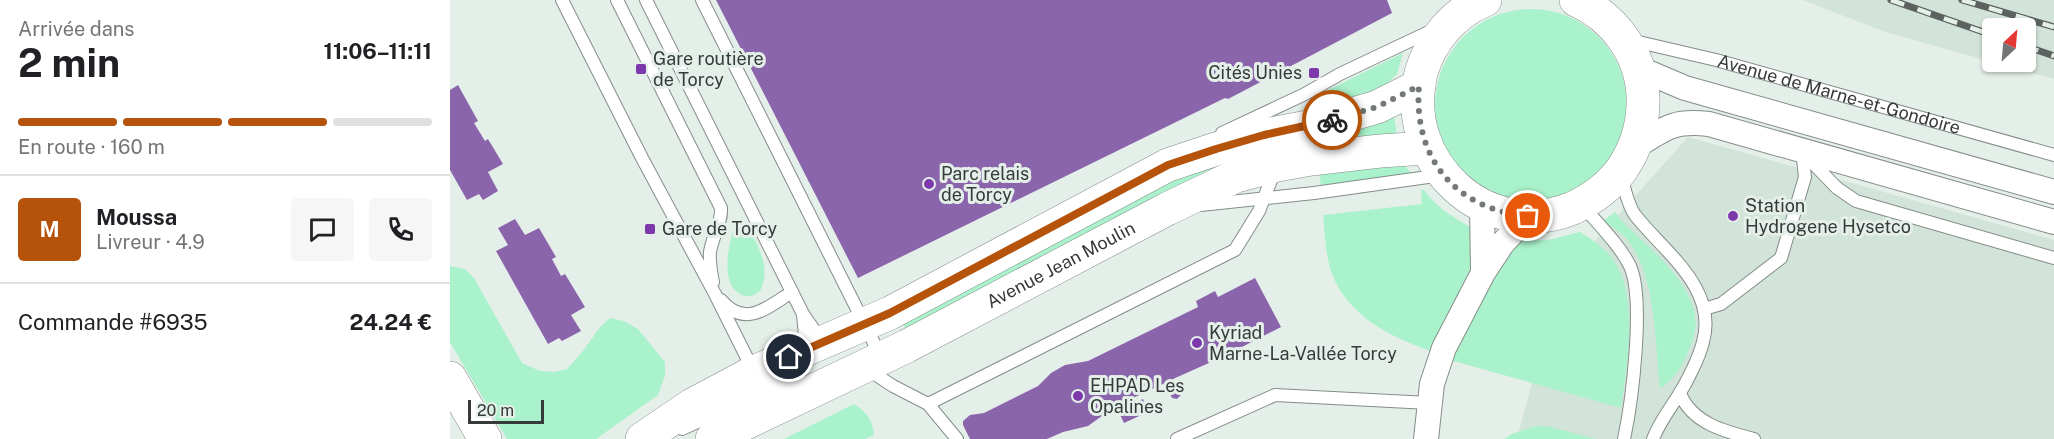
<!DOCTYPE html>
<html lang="fr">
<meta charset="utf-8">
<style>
body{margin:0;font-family:"Public Sans",sans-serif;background:#f6f6f6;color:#202124;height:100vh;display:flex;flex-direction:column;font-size:22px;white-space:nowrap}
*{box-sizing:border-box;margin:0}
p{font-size:20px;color:#757577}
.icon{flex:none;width:33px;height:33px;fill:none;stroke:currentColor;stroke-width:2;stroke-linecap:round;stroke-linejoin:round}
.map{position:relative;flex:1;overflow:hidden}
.sheet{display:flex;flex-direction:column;background:#fff;width:450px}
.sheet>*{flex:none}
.needle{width:39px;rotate:26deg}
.fabs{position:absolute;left:1532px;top:18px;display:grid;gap:12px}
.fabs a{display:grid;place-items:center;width:54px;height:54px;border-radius:6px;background:#fff;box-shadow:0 2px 4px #0004;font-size:30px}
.scale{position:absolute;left:18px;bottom:15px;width:76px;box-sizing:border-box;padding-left:6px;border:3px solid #363a38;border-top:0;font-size:16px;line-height:21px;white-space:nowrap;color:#363a38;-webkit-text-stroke:4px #e5efe9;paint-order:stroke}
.pin{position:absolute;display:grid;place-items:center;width:51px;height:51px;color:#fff;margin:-26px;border:3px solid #fff;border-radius:50%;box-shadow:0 2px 6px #0007}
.courier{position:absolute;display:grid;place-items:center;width:60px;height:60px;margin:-30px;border:4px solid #b45309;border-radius:50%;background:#fff;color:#222;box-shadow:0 2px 8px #0007}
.summary em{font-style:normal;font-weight:700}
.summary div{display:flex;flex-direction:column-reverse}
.summary{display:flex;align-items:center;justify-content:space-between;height:102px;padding:0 18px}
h1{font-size:39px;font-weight:700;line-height:45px}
.bar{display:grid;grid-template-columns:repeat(4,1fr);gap:9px 6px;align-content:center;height:72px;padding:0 18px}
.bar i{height:8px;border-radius:4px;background:#e0e0e0}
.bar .selected{background:#b45309}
.bar p{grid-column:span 4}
.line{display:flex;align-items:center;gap:15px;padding:0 18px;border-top:2px solid #e0e0e0}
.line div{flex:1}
.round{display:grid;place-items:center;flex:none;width:63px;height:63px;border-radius:6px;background:#f6f6f6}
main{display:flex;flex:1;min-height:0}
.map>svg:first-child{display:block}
</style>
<main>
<section class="sheet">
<div class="summary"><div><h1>2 min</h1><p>Arrivée dans</p></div><em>11:06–11:11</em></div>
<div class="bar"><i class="selected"></i><i class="selected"></i><i class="selected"></i><i></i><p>En route · 160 m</p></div>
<div class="line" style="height:108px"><b class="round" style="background:#b45309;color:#fff">M</b><div><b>Moussa</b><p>Livreur · 4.9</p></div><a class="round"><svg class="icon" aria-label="chat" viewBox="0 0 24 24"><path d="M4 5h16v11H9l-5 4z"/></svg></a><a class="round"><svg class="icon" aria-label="phone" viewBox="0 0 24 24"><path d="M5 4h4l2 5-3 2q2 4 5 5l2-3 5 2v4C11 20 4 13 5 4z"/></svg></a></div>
<div class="line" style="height:78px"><div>Commande #6935</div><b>24.24 €</b></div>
</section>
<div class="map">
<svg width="1604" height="439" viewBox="0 0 1604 439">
<rect width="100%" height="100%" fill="#e5efe9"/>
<!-- built -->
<path fill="#d2e3d9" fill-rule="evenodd" d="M1353,0H1604V79L1435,32ZM1542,28H1575V62H1542Z
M1238,137L1604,240V439H1067L1109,281Z"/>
<!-- green -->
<path fill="#aaf2cb" d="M985 105a96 96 0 1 1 192 0a96 96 0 1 1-192 0Z
M953,53L947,74L933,87L865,117L862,98Z
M944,115L947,136L867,144L866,132Z
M824,141L457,331L453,324L689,197L738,174Z
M954,165L964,176L871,186L869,172Z
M971,190H974C986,207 1004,218 1022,228L1023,263L980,351C939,336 896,315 881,271C875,253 875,233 873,215L972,204Z
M1165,212L1172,221C1198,248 1251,286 1245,330C1244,338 1241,345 1238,352C1232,367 1224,380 1210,388C1205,344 1206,270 1175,237C1169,231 1161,226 1153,221Z
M292,217C305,240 323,265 310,291C305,295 299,298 292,295C267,284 280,238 287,219Z
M1130,232C1141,239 1154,247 1162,258C1190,296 1177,363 1171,408L1000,360L1052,261L1066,241L1098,240Z
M0,266L15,269L24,278L72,363L90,371L104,372L117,369L133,351L150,327L160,318L174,321L188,329L215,362V376L208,395L146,439H57L0,342Z
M404,404C418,413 422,420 424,435L415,439H334Z
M1086,426L1101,427L1145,439H1054L1062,434Z"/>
<!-- building -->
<path fill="#8b65ac" d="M266,0H937L942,13L778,99L775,98L408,278Z
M8,85L28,121L24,123L35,141L38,139L53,164L38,172L48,191L33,200L29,194L17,200L0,170V90Z
M65,219L75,235L89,228L106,257L102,259L111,276L115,274L135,307L121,315L131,331L112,341L109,338L98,344L46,251L58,245L48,228Z
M805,278L831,327L788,349L791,356L782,360L779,354L723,379L726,386L729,387L732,392L731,395L727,399L722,398L715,383L666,406L638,426L613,432L597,439H520L513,425V421L520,415L534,413L588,386L601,373L615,365L638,361L748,307L746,301L765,291L768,297Z
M693,399L698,412L674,423L668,411Z"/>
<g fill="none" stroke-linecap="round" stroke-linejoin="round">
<defs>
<g id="lane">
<path d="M112,0L192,158L265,294L304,372L337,402"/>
<path d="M167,0L271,208C272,224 262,237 260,252C259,262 261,272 263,282"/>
<path d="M196,0L353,314L371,340"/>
<path d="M252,0L431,357"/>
<path id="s1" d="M1180,40L1266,60L1604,155"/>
<path d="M772,133L855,94L890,74L983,30"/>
<path d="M1357,157L1387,188L1406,201L1604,258"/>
<path d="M1171,177C1175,189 1178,206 1185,215C1214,252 1268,288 1253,342C1249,358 1237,382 1228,396C1219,410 1209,423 1203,439"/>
<path d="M751,205L864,193L992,175"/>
<path d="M1132,205C1148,224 1169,244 1180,266C1195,299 1182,402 1174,439"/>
<path d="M271,300C295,329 318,307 342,292"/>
<path d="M1254,309L1271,304L1331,258L1355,177L1352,151"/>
<path d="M417,369L443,386L478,404L507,439"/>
<path d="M1230,393C1241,423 1276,432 1304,439"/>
<path d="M478,404L785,250L809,211L825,170"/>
<path d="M232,429L348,376C359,357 355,336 353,315"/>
<path d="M727,439L825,395L979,403"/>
</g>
<path id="street" d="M1188,68L1235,88L1604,192
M1185,147C1215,128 1223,120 1259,124L1604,222
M1032,205L1033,273
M976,439L982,384L994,348L1033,273L1052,244L1078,216"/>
<g id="secondary">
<path d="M1035,0C1004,12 980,41 971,73C949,162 1036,244 1123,208C1142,199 1160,186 1172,169C1187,147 1194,122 1193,96C1191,53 1164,17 1126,0"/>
<path d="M0,378L35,439"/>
<path d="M192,439L242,405L304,372L440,313L718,165L766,149L815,135L858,127L927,107L969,86"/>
<path id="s2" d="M262,439L457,346L717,209L786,176L827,165L861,159L930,151L977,148"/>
</g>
</defs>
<!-- lane casing -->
<use href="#lane" stroke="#848d88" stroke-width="14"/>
<!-- street casing -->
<use href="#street" stroke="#848d88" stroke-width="26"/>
<!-- secondary casing -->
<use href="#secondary" stroke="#848d88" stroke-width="34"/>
<!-- lane -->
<use href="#lane" stroke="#fff" stroke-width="12"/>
<!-- street -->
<use href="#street" stroke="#fff" stroke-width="24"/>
<!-- secondary -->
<use href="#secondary" stroke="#fff" stroke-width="33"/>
<defs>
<path id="rail" d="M1441,0L1542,35
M1512,0L1604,27
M1575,46L1604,56"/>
</defs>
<!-- rail casing -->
<use href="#rail" stroke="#5c625f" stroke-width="7"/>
<!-- rail -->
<use href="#rail" stroke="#e5efe9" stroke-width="4.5" stroke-dasharray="14" stroke-linecap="butt"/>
</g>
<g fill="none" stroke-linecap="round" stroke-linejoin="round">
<!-- done -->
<path stroke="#737976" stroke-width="6" stroke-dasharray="0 10.8" d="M882,120L927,107L969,86C963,158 1006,210 1078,216"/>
<!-- route -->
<path stroke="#b45309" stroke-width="8" d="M339,357L440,313L718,165L766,149L814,135L882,120"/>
</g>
<!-- markers -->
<g fill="#7d39ac" stroke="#e5efe9" stroke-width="2">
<rect x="185" y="63" width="12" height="12" rx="3"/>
<rect x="858" y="67" width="12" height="12" rx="3"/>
<circle cx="479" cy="184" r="6"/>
<circle cx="1283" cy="216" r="6"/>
<rect x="194" y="223" width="12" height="12" rx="3"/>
<circle cx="747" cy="343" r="6"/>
<circle cx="628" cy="396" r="6"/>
</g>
<g text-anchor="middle" stroke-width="6" stroke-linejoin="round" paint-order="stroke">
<!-- poi labels -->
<g font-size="18" fill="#363a38" stroke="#e5efe9" text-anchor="start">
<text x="203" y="65">Gare routière<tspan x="203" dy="21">de Torcy</tspan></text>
<text x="852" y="79" text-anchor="end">Cités Unies</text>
<text x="491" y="180">Parc relais<tspan x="491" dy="21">de Torcy</tspan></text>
<text x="1295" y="212">Station<tspan x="1295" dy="21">Hydrogene Hysetco</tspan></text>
<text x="212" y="235">Gare de Torcy</text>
<text x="759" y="339">Kyriad<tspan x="759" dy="21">Marne-La-Vallée Torcy</tspan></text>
<text x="640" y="392">EHPAD Les<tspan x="640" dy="21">Opalines</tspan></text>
</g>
<!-- street labels -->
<g font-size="18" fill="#363a38" stroke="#e5efe9">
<text dy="6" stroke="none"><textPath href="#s1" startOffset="216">Avenue de Marne-et-Gondoire</textPath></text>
<text dy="6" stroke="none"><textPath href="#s2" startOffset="390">Avenue Jean Moulin</textPath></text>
</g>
</g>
</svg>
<div class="fabs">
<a><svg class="needle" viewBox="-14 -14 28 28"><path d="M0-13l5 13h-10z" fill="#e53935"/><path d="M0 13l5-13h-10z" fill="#757577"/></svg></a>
</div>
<div class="scale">20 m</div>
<div class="pin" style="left:1078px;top:216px;background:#ea580c"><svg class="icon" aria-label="bag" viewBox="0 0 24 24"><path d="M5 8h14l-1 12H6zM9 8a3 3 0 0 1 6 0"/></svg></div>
<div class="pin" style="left:339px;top:357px;background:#1f2937"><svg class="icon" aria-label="home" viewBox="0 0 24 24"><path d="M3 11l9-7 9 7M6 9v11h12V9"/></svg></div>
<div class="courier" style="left:882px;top:120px"><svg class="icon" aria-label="bike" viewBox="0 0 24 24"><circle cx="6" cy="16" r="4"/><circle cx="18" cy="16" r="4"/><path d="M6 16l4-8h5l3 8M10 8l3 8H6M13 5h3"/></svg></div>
</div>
</main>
